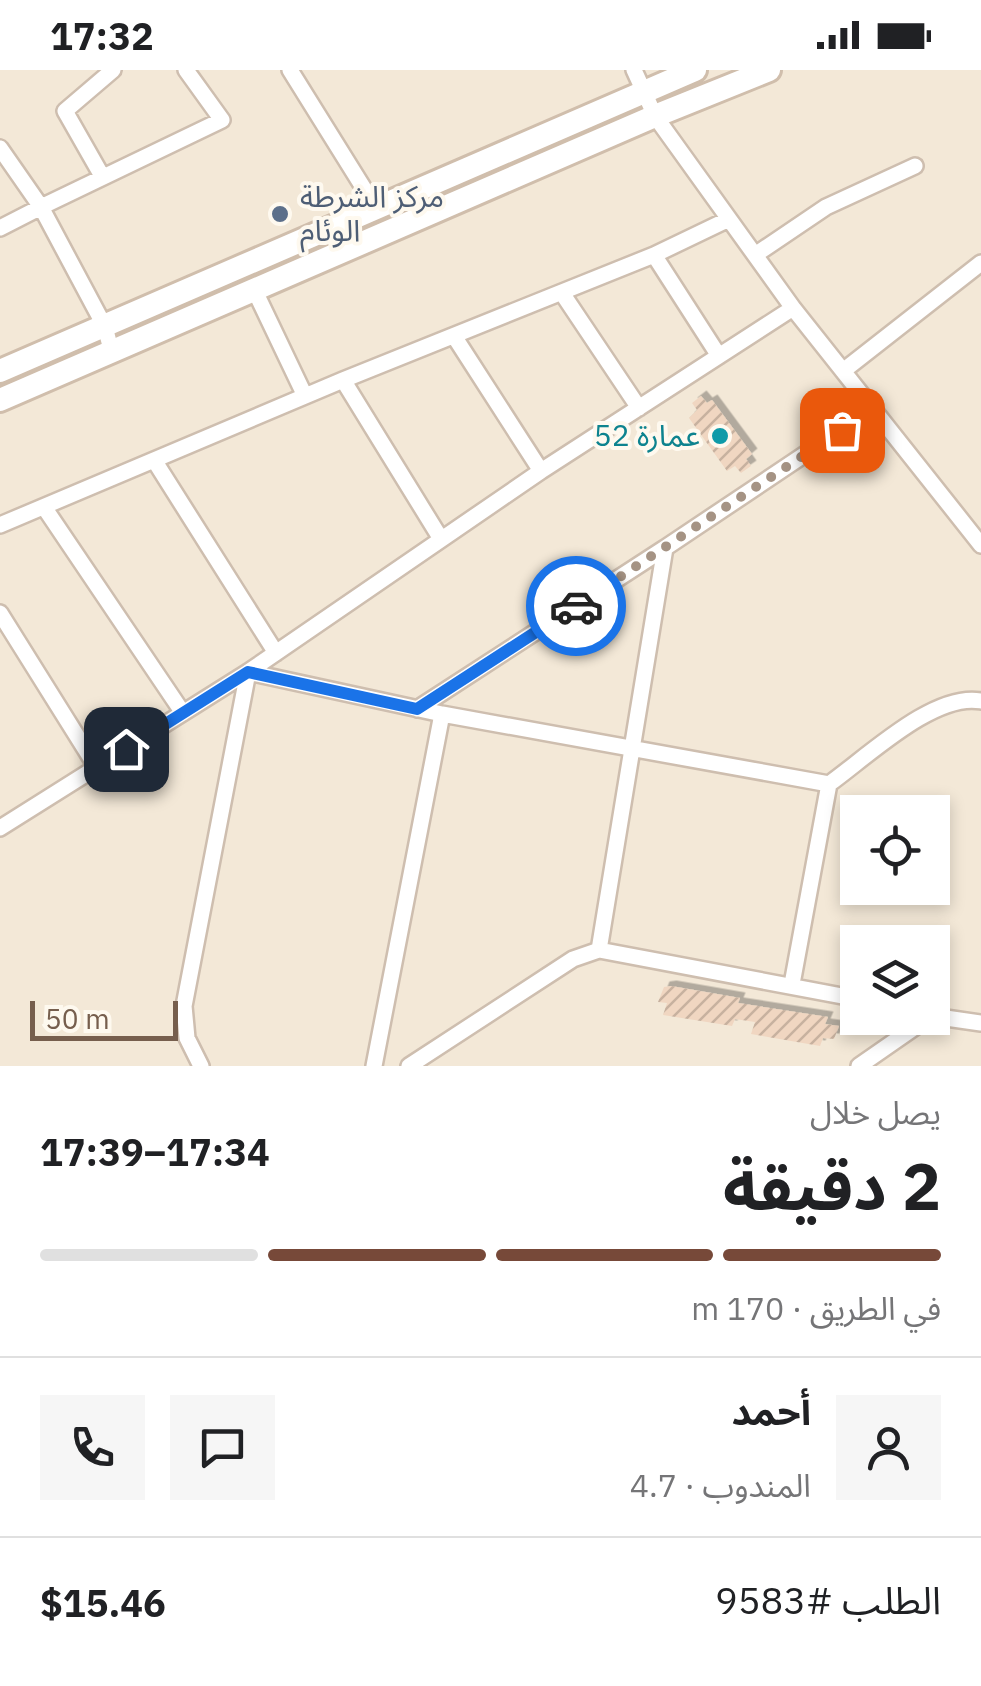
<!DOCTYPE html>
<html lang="ar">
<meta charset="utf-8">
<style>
body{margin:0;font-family:"IBM Plex Sans","Noto Sans Arabic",sans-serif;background:#f6f6f6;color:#202124;direction:rtl;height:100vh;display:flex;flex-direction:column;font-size:38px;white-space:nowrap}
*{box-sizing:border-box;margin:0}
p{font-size:32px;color:#757577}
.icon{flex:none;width:55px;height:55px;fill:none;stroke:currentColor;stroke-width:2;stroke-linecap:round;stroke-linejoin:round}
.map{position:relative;height:996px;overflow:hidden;direction:ltr}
.panel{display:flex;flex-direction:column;background:#fff;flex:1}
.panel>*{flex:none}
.fabs{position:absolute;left:840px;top:725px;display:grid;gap:20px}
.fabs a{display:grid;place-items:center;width:110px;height:110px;border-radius:0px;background:#fff;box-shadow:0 5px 15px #0003;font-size:50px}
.scale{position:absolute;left:30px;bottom:25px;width:148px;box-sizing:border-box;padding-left:10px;border:5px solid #765e4d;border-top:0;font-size:28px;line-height:35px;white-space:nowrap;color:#765e4d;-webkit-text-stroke:8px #fef9ef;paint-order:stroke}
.pin{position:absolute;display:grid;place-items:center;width:85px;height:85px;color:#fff;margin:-42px;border-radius:20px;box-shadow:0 5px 15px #0006}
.courier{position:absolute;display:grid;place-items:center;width:100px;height:100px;margin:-50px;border:8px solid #1a73e8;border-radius:50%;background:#fff;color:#222;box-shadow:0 2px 12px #0007}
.headline em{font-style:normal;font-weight:700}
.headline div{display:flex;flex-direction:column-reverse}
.headline{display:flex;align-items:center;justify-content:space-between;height:170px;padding:0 40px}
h1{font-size:65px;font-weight:700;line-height:75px}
.bar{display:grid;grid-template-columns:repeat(4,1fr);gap:15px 10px;align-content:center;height:120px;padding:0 40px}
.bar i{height:12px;border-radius:8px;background:#e0e0e0}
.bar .selected{background:#774939}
.bar p{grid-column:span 4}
.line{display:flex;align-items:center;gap:25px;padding:0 40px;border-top:2px solid #e0e0e0}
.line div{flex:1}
.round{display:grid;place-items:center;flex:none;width:105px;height:105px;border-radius:0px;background:#f6f6f6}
.status{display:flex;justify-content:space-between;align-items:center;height:70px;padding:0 50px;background:#fff;direction:ltr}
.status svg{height:28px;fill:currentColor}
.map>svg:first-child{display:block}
</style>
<div class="status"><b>17:32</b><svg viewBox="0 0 49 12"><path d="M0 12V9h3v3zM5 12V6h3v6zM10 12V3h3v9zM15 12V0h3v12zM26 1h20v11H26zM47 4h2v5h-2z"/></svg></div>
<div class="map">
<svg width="981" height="996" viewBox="0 0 981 996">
<defs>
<pattern id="building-hatch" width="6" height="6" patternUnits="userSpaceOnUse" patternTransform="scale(2.5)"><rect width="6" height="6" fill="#f0d6c1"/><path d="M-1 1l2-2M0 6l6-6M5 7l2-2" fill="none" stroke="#c7b19f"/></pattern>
<filter id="shadow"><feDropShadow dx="5.5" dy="-5.5" stdDeviation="0" flood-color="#0004"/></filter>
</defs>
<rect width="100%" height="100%" fill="#fcf5e9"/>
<!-- residential -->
<path fill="#f3e8d7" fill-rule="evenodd" d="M0,0H981V996H0ZM858,742H932V818H858ZM858,872H932V948H858Z"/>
<!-- building -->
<path fill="url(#building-hatch)" filter="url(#shadow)" d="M701,326L707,333L712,330L752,384L746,389L751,396L741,403L735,396L727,401L689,348L697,340L692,333Z
M671,916L740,928L738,933L828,947L825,954L839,956L834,969L823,968L820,976L751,964L755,952L735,949L732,956L663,945L667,933L658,932L664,917Z"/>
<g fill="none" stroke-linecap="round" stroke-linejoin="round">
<defs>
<path id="street" d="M290,0L376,138
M634,0L655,46L793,238L981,475
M0,78L41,137L222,50L186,0
M102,106L65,41L113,0
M0,158L41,137L105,257L112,283
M654,185L719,286
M755,185L826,137L915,96
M254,219L305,326
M562,223L639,338
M454,266L541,401
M843,301L981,193
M343,310L441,469
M154,390L276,583
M44,437L183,643
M0,455L343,310L654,185L729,149
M0,543L97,698
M417,639L665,478
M0,758L248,602L541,401L793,238
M599,880L858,929
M792,914L829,714C867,687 934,622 981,631
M932,946L981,953
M201,996L187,968L184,936L248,602L442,644L829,714
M374,996L442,644
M409,996L573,889L599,880L665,478L871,340
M859,996L928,948"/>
<path id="secondary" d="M0,301L695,0
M0,330L655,46L769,0"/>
</defs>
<!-- street casing -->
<use href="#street" stroke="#cebeaf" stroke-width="20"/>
<!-- secondary casing -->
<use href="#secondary" stroke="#d0beac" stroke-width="28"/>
<!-- street -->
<use href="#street" stroke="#fff" stroke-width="15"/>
<!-- secondary -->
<use href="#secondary" stroke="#fff" stroke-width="22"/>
</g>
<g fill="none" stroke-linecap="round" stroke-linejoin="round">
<!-- done -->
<path stroke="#a59384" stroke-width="10" stroke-dasharray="0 18" d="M576,536L842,360"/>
<!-- route -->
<path stroke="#1a73e8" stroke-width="12" d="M126,679L248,602L417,639L576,536"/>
</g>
<!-- markers -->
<circle fill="#5c6f8a" stroke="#fef9ef" stroke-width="4" cx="280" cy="144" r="10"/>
<circle fill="#0f9aa8" stroke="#fef9ef" stroke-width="4" cx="720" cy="366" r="10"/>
<g text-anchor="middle" stroke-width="8" stroke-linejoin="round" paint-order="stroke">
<!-- service labels -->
<g font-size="30" fill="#4e5e75" stroke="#fef9ef" text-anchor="start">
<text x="300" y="137">مركز الشرطة<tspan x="300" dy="34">الوئام</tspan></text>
</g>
<!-- culture labels -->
<g font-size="30" fill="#0d838f" stroke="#fef9ef" text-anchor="end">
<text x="700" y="376">عمارة 52</text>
</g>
</g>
</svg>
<div class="fabs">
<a><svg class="icon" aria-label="locate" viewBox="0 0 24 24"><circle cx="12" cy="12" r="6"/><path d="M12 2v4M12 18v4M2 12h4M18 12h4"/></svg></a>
<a><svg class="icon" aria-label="layers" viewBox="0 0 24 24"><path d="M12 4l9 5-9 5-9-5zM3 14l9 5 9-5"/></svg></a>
</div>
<div class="scale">50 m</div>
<div class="pin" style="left:842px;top:360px;background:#ea580c"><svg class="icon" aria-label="bag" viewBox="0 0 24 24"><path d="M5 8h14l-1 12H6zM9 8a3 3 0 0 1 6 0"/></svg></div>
<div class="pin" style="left:126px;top:679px;background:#1f2937"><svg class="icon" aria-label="home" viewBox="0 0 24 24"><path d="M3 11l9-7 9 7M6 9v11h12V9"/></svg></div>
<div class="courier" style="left:576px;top:536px"><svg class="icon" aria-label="car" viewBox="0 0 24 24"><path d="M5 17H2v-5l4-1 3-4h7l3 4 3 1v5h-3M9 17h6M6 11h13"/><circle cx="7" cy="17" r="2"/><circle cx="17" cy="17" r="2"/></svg></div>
</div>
<section class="panel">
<div class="headline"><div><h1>2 دقيقة</h1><p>يصل خلال</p></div><em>17:34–17:39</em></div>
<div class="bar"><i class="selected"></i><i class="selected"></i><i class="selected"></i><i></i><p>في الطريق · 170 m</p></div>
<div class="line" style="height:180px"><a class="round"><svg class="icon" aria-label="person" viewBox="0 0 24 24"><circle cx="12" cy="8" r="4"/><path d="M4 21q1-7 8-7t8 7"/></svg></a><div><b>أحمد</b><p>المندوب · 4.7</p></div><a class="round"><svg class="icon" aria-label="chat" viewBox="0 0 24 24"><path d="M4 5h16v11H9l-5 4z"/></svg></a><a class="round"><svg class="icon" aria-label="phone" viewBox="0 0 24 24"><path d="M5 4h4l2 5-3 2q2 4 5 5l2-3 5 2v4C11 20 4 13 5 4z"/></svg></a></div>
<div class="line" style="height:130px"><div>الطلب #9583</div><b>$15.46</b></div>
</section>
